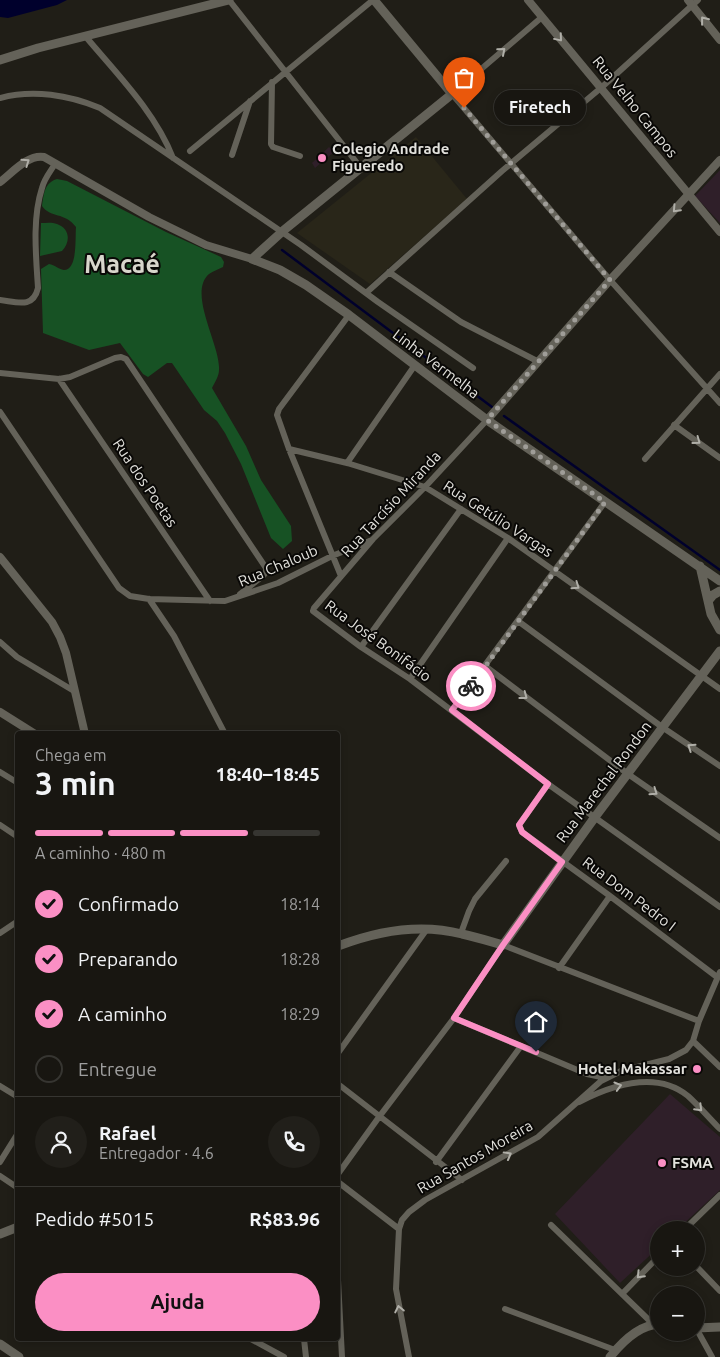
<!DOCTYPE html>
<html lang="pt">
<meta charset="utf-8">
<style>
body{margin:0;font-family:Ubuntu,sans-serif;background:#211f1a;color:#f1f3f6;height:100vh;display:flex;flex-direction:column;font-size:19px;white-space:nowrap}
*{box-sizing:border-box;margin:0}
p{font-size:16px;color:#9f9f9f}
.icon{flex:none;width:28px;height:28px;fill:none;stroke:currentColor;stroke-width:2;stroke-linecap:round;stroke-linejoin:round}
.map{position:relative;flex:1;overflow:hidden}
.side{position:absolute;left:15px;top:731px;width:325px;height:610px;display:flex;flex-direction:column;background:#181611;border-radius:5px;box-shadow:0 2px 8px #0003,0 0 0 1px #363531}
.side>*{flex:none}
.controls{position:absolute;left:650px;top:1221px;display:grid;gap:10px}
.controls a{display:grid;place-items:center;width:55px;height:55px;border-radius:50%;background:#181611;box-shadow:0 2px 8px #0003,0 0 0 1px #363531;font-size:25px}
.pin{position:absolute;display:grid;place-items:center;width:42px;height:42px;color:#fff;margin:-51px -21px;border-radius:50% 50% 50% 0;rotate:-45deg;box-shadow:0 0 5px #0007}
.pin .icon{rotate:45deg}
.courier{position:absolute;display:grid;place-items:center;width:50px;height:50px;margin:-25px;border:4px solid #fb8fc4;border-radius:50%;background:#fff;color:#222;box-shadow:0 1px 6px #0007}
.bubble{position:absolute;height:35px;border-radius:18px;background:#181611;box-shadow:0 2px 8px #0003,0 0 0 1px #363531;font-size:16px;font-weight:700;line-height:35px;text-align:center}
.headline em{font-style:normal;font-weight:700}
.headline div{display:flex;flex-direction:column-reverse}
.headline{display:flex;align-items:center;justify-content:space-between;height:85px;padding:0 20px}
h1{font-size:32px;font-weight:700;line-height:38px}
.bar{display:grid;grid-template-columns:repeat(4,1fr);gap:8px 5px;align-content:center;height:60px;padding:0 20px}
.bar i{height:6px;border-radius:4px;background:#363531}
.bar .on{background:#fb8fc4}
.bar p{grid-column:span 4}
.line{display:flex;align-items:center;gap:12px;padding:0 20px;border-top:1px solid #363531}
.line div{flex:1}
.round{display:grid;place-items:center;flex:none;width:52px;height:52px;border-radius:26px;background:#211f1a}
ol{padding:0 20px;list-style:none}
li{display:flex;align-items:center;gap:15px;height:55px}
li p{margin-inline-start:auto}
li .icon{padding:5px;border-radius:50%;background:#fb8fc4;color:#111;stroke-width:4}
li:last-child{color:#9f9f9f}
li i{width:28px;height:28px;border:2px solid #363531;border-radius:50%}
.button{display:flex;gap:10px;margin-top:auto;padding:10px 20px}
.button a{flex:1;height:58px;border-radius:30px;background:#fb8fc4;color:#111;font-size:20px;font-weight:700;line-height:58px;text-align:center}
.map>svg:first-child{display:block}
</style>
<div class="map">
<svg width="720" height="1357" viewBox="0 0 720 1357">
<rect width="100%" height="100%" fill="#201e17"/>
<!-- built -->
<path fill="#292619" d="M416,137L467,199L370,284L297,233Z"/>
<!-- education -->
<path fill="#2f1f29" d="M329,147L334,152L315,168L312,163Z
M720,170V223L695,196Z
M670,1094L720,1137V1190L677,1230H659V1247L620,1283L555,1214Z"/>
<!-- green -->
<path fill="#175224" d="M57,179L67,181L166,232L221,257L224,262L223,267C219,269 213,271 209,274C187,293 221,346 219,370C219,376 215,382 212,388L246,446L261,480L291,526L292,541L283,549L271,538L241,464L225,433L217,421L204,410L172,363H167L148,377L143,374L120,343L89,350L43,333L41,269L49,264C55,265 58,269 64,270C78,270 75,237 76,227C65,212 50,218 42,206C44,194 44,183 57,179Z
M41,223C46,223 52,222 57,224C71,229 70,243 62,251L40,256Z"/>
<!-- water -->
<path fill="#00002c" d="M0,0H67L57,5L8,18L0,17Z"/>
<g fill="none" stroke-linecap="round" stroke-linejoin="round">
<!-- stream -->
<path stroke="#00002c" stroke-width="2.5" d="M282,250L492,407
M504,416L720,570"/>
<!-- minor -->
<path stroke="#646259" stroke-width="6" d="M229,0L361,168
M542,17L452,94L610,280L720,403
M86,37C117,74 155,112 173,158
M272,82L271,144L273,147L300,156
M0,98C33,89 69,95 100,108L301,245L378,302L473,368
M190,151L373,0
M232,155L250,101
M389,272L461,322L539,362
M366,293L502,171L602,87L698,0
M0,300C17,302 33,309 38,288C36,256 32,219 42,188C44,179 50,172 55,164
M0,373L59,379L70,377L115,358L121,357L126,359L266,568V572L263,576L240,594
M59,379L210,601
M0,412L119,588L130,596L149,599L225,601L278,583L332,556L372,540
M487,420L425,487L373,539L314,608L313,611L361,647L410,679L548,784L720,907
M674,425L720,458
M289,449L347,463L425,487L508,538L720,689
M645,459L720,374
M347,463L415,365
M341,576L289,449L277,415L279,409L349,315
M149,599L174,636L225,734
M518,621L662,727L720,766
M0,642L17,657L74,691
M361,647L461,509
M485,666L628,774L720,838
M410,679L508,538
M452,710L605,502
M0,772L18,783
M548,784L519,825L522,832L610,896L717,977
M0,825L18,837
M0,933L18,921
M461,933L469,911L475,899L506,861
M559,968L610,896
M454,1018L587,1074L606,1078
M693,1041L720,1067
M338,1053L427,929
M338,1084L462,1180
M0,1086L18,1097
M579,1102C612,1085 656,1070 688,1096C699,1106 709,1118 720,1129
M0,1162L18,1133
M436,1162L521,1046
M338,1174L379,1117L454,1018L503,945L699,1021
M0,1176L18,1188
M338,1182L399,1229
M551,1225L653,1324
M684,1230L720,1195
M696,1266L720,1291
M338,1280L342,1357
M622,1294L659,1256
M505,1309L615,1350
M696,1328L712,1357
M251,1339L284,1357
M304,1339L306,1357
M409,1357L396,1289L399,1229L402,1220L409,1212L425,1200L538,1137L601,1081L621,1071L669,1059L686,1050L693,1041L699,1021L720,972"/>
<!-- tertiary -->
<path stroke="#646259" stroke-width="8" d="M528,0L720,232
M688,0L720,40
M0,182C12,173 28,154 44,157L149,217L206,245L252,259
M487,420L610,280L720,160
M0,557L52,622L60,637L66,653L85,734
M0,712L35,734"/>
<!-- secondary -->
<path stroke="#646259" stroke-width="9" d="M374,0L452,94L284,230L252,259L280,270L306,285L349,315L487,420L720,581
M0,60L38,48L229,0
M700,566L711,614L720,630
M708,601L713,595L720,591
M338,946C377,931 420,923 462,934C476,937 489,941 503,945L595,817L720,651
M0,1234L18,1227
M696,1328L720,1327
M0,1344L19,1357
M610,1357C622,1342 639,1325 659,1324"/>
</g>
<!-- one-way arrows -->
<defs><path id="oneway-chevron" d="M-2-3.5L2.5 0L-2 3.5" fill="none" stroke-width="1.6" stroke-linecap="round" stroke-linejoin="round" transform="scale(1.25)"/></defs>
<g stroke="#b0afa8">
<use href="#oneway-chevron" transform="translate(704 20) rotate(-128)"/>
<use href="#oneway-chevron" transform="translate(559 38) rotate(50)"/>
<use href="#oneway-chevron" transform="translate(502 51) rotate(-41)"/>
<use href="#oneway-chevron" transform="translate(26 162) rotate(-35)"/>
<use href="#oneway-chevron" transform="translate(676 209) rotate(133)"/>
<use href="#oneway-chevron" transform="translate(697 441) rotate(36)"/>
<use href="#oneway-chevron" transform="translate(576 586) rotate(35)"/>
<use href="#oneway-chevron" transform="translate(524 696) rotate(37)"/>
<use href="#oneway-chevron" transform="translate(691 747) rotate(-146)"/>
<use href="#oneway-chevron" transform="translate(654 792) rotate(35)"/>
<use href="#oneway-chevron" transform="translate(618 1086) rotate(-16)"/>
<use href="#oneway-chevron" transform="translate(699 1108) rotate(45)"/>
<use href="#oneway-chevron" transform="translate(508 1155) rotate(-29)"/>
<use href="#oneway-chevron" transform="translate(640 1275) rotate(134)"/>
<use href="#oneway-chevron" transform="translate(399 1309) rotate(-102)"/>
</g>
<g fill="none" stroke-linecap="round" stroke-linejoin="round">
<!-- done -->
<path stroke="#9f9d98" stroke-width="5" stroke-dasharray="0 9" d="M464,108L610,280L487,420L605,502L471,686"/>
<!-- route -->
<path stroke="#fb8fc4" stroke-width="6" d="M471,686L452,710L548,784L519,825L522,832L562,862L503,945L454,1018L536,1052"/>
</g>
<!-- markers -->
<g fill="#fb8fc4" stroke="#090806" stroke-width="2">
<circle cx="322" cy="158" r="5"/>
<circle cx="697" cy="1069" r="5"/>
<circle cx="662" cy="1163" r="5"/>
</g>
<g text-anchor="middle" stroke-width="4" stroke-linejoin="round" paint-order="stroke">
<!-- street labels -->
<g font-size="15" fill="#e3e2dd" stroke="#090806">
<text transform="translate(635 107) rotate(51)" y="5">Rua Velho Campos</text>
<text transform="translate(436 364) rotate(37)" y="5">Linha Vermelha</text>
<text transform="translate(145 483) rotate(56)" y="5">Rua dos Poetas</text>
<text transform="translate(391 504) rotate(-47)" y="5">Rua Tarcísio Miranda</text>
<text transform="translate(498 519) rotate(33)" y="5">Rua Getúlio Vargas</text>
<text transform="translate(278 566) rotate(-23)" y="5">Rua Chaloub</text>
<text transform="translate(378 641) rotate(36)" y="5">Rua José Bonifácio</text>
<text transform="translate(604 782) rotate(-53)" y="5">Rua Marechal Rondon</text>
<text transform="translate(629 894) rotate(37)" y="5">Rua Dom Pedro I</text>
<text transform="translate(475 1157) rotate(-30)" y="5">Rua Santos Moreira</text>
</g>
<!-- poi labels -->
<g font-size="15" font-weight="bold" fill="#e3e2dd" stroke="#090806" text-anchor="start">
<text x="332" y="154">Colegio Andrade<tspan x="332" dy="17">Figueredo</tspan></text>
<text x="687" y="1074" text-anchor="end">Hotel Makassar</text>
<text x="672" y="1168">FSMA</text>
</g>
<!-- town labels -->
<g font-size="25" font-weight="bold" fill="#d8d6cc" stroke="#090806">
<text x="122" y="273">Macaé</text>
</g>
</g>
</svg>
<div class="controls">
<a>+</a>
<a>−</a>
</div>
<div class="pin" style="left:464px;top:108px;background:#ea580c"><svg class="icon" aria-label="bag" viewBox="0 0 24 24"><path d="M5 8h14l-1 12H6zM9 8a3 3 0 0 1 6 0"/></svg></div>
<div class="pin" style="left:536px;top:1052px;background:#1f2937"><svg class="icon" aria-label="home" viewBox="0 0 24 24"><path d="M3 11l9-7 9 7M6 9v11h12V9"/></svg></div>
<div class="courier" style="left:471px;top:686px"><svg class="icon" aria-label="bike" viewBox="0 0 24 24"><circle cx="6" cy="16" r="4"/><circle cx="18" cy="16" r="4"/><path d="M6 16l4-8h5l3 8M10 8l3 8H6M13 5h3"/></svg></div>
<div class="bubble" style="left:494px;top:90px;width:92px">Firetech</div>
<section class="side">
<div class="headline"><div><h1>3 min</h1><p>Chega em</p></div><em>18:40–18:45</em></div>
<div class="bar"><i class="on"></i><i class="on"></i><i class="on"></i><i></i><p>A caminho · 480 m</p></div>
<ol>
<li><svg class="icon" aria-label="check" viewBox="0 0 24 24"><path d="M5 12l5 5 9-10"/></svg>Confirmado<p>18:14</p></li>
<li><svg class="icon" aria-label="check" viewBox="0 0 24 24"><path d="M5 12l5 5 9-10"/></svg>Preparando<p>18:28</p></li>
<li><svg class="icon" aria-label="check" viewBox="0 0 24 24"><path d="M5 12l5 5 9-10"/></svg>A caminho<p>18:29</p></li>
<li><i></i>Entregue</li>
</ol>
<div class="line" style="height:90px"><a class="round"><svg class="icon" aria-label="person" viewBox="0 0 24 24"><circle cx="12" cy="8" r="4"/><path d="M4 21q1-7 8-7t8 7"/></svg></a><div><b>Rafael</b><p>Entregador · 4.6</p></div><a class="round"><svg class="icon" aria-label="phone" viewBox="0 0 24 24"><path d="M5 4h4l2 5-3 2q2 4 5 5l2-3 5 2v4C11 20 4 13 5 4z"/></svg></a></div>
<div class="line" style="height:65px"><div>Pedido #5015</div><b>R$83.96</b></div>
<div class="button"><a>Ajuda</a></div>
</section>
</div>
